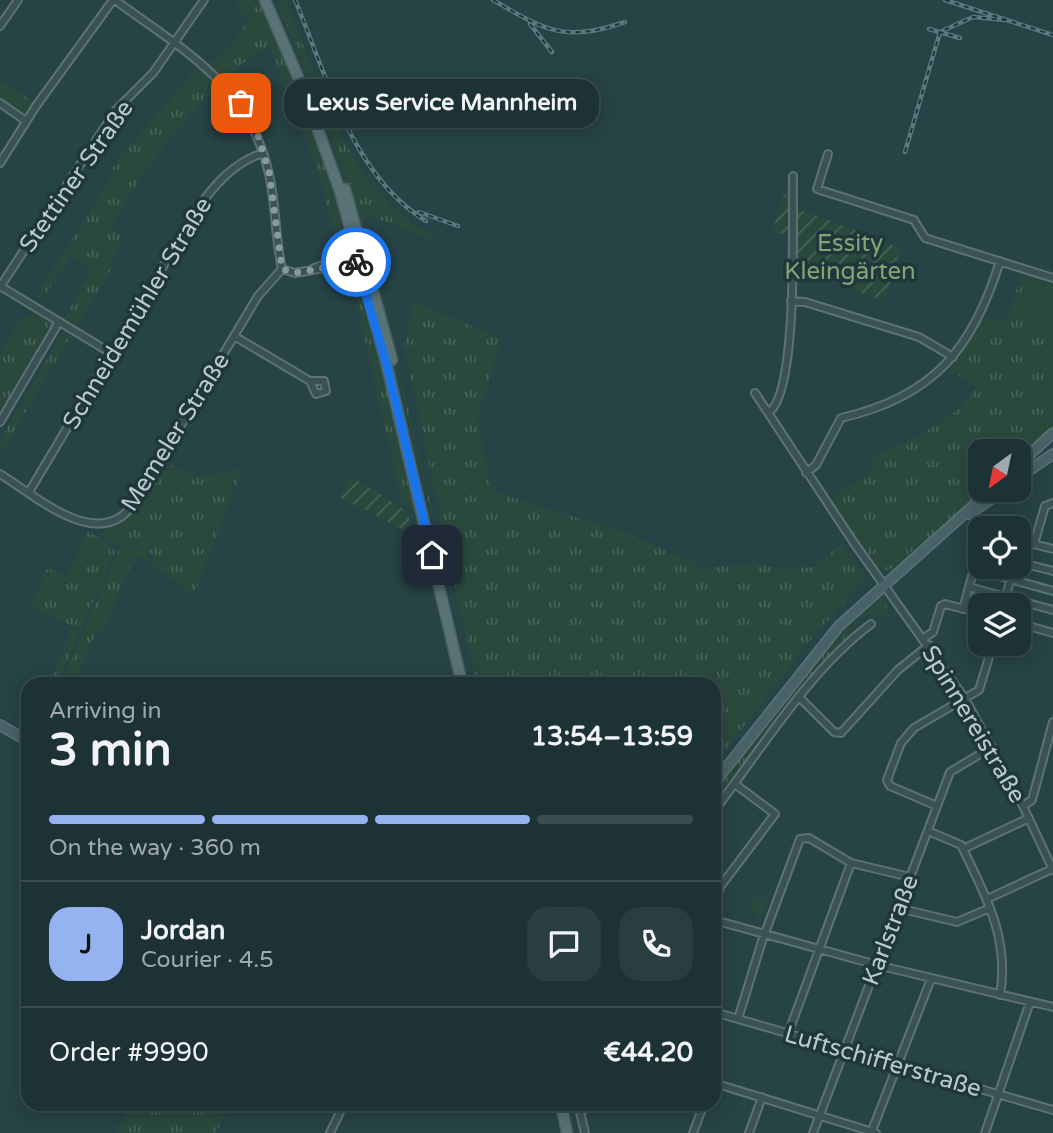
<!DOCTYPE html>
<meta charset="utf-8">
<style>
body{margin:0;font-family:"Varela Round",sans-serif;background:#293e40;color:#f1f3f6;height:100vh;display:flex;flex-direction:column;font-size:26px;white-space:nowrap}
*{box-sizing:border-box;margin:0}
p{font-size:23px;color:#a0aaac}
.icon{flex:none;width:38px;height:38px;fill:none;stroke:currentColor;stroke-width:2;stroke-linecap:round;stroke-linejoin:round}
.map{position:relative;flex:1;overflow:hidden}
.details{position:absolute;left:21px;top:677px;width:700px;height:434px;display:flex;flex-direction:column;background:#1c3234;border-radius:21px;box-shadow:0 4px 18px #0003,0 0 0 2px #3a4d4f}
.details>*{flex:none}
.needle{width:46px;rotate:213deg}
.tools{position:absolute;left:968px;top:439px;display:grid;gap:14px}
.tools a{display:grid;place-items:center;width:63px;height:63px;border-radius:14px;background:#1c3234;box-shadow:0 4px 18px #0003,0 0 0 2px #3a4d4f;font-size:35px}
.pin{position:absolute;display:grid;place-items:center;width:60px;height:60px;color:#fff;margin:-30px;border-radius:14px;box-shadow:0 4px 10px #0006}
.courier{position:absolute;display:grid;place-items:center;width:70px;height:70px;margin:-35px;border:5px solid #1a73e8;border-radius:50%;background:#fff;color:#222;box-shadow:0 2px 9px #0007}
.bubble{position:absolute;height:49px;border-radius:21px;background:#1c3234;box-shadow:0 4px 18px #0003,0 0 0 2px #3a4d4f;font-size:23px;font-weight:800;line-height:49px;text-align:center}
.summary em{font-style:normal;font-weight:800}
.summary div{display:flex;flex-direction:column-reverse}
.summary{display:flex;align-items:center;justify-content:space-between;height:119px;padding:0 28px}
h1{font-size:46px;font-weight:800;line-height:52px}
.bar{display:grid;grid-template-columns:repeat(4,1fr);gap:10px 7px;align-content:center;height:84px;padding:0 28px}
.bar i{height:9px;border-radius:5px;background:#3a4d4f}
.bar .current{background:#95b2f1}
.bar p{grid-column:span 4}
.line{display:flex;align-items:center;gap:18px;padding:0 28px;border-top:2px solid #3a4d4f}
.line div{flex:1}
.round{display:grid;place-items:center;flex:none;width:74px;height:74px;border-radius:21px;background:#293e40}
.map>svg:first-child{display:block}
</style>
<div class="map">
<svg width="1053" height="1133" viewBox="0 0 1053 1133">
<defs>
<pattern id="grass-tufts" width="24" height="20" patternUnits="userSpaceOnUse" patternTransform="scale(1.75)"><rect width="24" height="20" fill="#2a493d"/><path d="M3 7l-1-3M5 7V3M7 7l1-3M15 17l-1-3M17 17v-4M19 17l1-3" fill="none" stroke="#476258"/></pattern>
<pattern id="garden-furrows" width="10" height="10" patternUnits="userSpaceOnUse" patternTransform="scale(1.75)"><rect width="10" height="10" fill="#2a493d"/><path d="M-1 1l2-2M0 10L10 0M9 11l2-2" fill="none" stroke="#476258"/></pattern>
</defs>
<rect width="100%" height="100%" fill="#264346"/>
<!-- grass -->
<path fill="url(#grass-tufts)" d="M240,0H261L301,92L333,182L344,245L338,240L314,162L269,47C213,73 139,175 110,228L124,238L109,264L113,267L76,326L64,319L92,269L71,256L42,300L36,296L111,178L113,179L109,173C136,132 170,106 197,66L204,72C216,53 243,39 248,17L235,8Z
M276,0H285C320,82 348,193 433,236L431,239L363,213V228L383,303L473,684L361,228L325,119Z
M0,81L35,103L28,113L23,115L0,100Z
M344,269L355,274L360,284L383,363L459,684L417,514L402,504L350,272H337L307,278Z
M1023,271L1053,280V429L1019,459L1018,452H980V490H986L891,569L883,571L876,566L830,500L872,470L871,457C908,441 953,422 977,388L948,369L984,317L1005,323Z
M414,302L502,339L477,419L492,491L634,536L687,561H697L698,568L760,564L782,569L813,567L842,544L867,578L816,633L714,765V684H477L454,585L466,583L461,576L453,577L404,346Z
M32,312L53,325L0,414V352L23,316L27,319Z
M63,332L80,340L70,338L0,455V440Z
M164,461L196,478L243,468L194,595L152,565L153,554L149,553L147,561L136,554L102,634L96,632L74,684H61L120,548L102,536L106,530C137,522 149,487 164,461Z
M88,531L112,546L115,552L57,684H49L73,626L31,607L47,568L67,576Z
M883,596L889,612L884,617L871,614L862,618L714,806V788L817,657Z
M754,896L767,900L760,918L751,911Z
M132,1104H230L216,1133H116Z"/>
<!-- garden -->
<path fill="url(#garden-furrows)" d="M790,194V234H771L784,195Z
M794,207L901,248L884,302L794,266Z
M349,475L407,511L414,535L339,497Z"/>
<!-- pitch -->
<path fill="#2a493d" d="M1029,276L1053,284V325L1018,314Z"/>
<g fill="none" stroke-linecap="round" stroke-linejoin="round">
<defs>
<path id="street" d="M115,0C184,51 249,84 269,174C276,206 275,238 282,269L295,273L358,262
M0,26L18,0
M0,103L26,121
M828,154L817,189L914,220L925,238L1053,278
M0,163L36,106L113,0
M340,258L351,234
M314,268L356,254
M0,286L111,353
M0,287L116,110L153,73L204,0
M791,301L805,302L919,337L953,357
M234,336L310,381H324L326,391L316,394L310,381
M755,393L854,543L965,699L1023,806L1053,870
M768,413C799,394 792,217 793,176
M0,422L59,322
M806,473L816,465L841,418C933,397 973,349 1000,261
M0,474C38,497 100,555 135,502L258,296L282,269
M29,492L196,211C213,186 234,162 263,153
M1018,540L1053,549
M1034,544L1045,506L1053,503
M1018,562L1053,571
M974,569L1053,591
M969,587L1053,610
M1003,606L1014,567
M963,609L980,547
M1018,623L1053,633
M924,638L933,632L941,606L945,604L980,613
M800,698L834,732L841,733L898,670L929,645
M937,806L890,786L887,780L901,743L914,728L979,690L993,644
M1023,806L1032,800L1053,722
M714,811C761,750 809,670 871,624
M928,831L961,845C985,894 1010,939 1000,995
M963,849L1029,818
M987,899L1052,869
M714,907L720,887L775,814L735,784
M898,908L957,922L990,908
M714,920L877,965L1053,1007
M714,1012L1053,1110
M738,1019L762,941L800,839L809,838L851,863L910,877
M788,1034L851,863
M714,1083L876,1133
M578,1104L585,1133
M580,1111L598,1104
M330,1133L344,1104
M693,1133L704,1104
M749,1133L762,1097
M813,1133L950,772L992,747
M871,1133L931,979
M985,1133L1030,1002"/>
<path id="secondary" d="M1018,465L1053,433
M1018,478L1053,454
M969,514L1004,490
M0,725L28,741
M714,783L839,626L991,490"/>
<path id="primary" d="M265,0L304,91L340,191L386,362L462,684
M345,189L392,360
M561,1104L567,1133"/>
</defs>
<!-- street casing -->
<use href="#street" stroke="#5c7275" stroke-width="10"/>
<!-- secondary casing -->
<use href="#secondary" stroke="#5c7275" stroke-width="12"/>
<!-- primary casing -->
<use href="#primary" stroke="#475e61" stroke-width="13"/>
<!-- street -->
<use href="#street" stroke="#3b5255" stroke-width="6"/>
<!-- secondary -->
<use href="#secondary" stroke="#486368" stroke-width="9"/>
<!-- primary -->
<use href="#primary" stroke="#597275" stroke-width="10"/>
<defs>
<path id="rail" d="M295,0C327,76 352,176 426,221
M493,0C544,30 564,43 625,22
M945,0L1053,35
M530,24L552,52
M929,29L960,38
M905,152L940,32L973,17L1005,20
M419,212L458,226"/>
</defs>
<!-- rail casing -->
<use href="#rail" stroke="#5d787c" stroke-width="4.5"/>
<!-- rail -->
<use href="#rail" stroke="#1f373b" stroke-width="2" stroke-dasharray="5" stroke-linecap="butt"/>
</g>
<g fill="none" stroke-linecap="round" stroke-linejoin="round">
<!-- done -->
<path stroke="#869b9e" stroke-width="7" stroke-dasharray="0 12.6" d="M241,103L257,133L269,172L282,269L295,273L356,262"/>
<!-- route -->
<path stroke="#1a73e8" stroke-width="9" d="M356,262L386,362L432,555"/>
</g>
<g text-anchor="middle" stroke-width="7" stroke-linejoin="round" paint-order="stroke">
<!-- street labels -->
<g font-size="24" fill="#b9cbce" stroke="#1f373b">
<text transform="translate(76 176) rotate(-55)" y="8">Stettiner Straße</text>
<text transform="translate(137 313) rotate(-59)" y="8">Schneidemühler Straße</text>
<text transform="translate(175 432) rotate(-58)" y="8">Memeler Straße</text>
<text transform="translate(974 724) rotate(59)" y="8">Spinnereistraße</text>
<text transform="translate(890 930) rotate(-69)" y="8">Karlstraße</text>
<text transform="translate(883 1061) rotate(16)" y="8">Luftschifferstraße</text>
</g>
<!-- park labels -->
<g font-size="24" fill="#81a675" stroke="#1f373b">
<text x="850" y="251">Essity<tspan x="850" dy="28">Kleingärten</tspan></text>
</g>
</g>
</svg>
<div class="tools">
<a><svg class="needle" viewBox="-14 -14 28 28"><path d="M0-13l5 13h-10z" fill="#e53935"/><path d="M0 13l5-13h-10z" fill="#a0aaac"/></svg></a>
<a><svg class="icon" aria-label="locate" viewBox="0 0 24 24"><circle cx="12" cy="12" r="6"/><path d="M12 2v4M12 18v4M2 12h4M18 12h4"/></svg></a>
<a><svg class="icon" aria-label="layers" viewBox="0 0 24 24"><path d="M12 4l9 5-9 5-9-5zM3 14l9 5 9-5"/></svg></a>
</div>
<div class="pin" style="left:241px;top:103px;background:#ea580c"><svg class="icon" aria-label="bag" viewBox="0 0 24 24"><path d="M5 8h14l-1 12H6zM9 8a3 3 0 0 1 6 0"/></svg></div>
<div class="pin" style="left:432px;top:555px;background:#1f2937"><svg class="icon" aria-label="home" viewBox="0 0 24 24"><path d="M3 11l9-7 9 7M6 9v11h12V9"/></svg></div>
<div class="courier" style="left:356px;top:262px"><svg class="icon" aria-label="bike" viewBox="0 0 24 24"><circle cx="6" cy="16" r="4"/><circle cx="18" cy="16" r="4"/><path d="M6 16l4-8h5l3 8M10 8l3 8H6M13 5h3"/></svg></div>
<div class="bubble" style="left:284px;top:79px;width:315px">Lexus Service Mannheim</div>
<section class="details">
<div class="summary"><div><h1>3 min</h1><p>Arriving in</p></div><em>13:54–13:59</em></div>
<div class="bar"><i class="current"></i><i class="current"></i><i class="current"></i><i></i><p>On the way · 360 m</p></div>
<div class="line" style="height:126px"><b class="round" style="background:#95b2f1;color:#111">J</b><div><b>Jordan</b><p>Courier · 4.5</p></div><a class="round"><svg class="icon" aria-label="chat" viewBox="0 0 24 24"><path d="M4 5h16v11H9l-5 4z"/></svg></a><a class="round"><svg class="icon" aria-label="phone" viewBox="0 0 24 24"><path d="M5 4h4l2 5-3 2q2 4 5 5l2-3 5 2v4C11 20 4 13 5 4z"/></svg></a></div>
<div class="line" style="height:91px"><div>Order #9990</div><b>€44.20</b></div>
</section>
</div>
